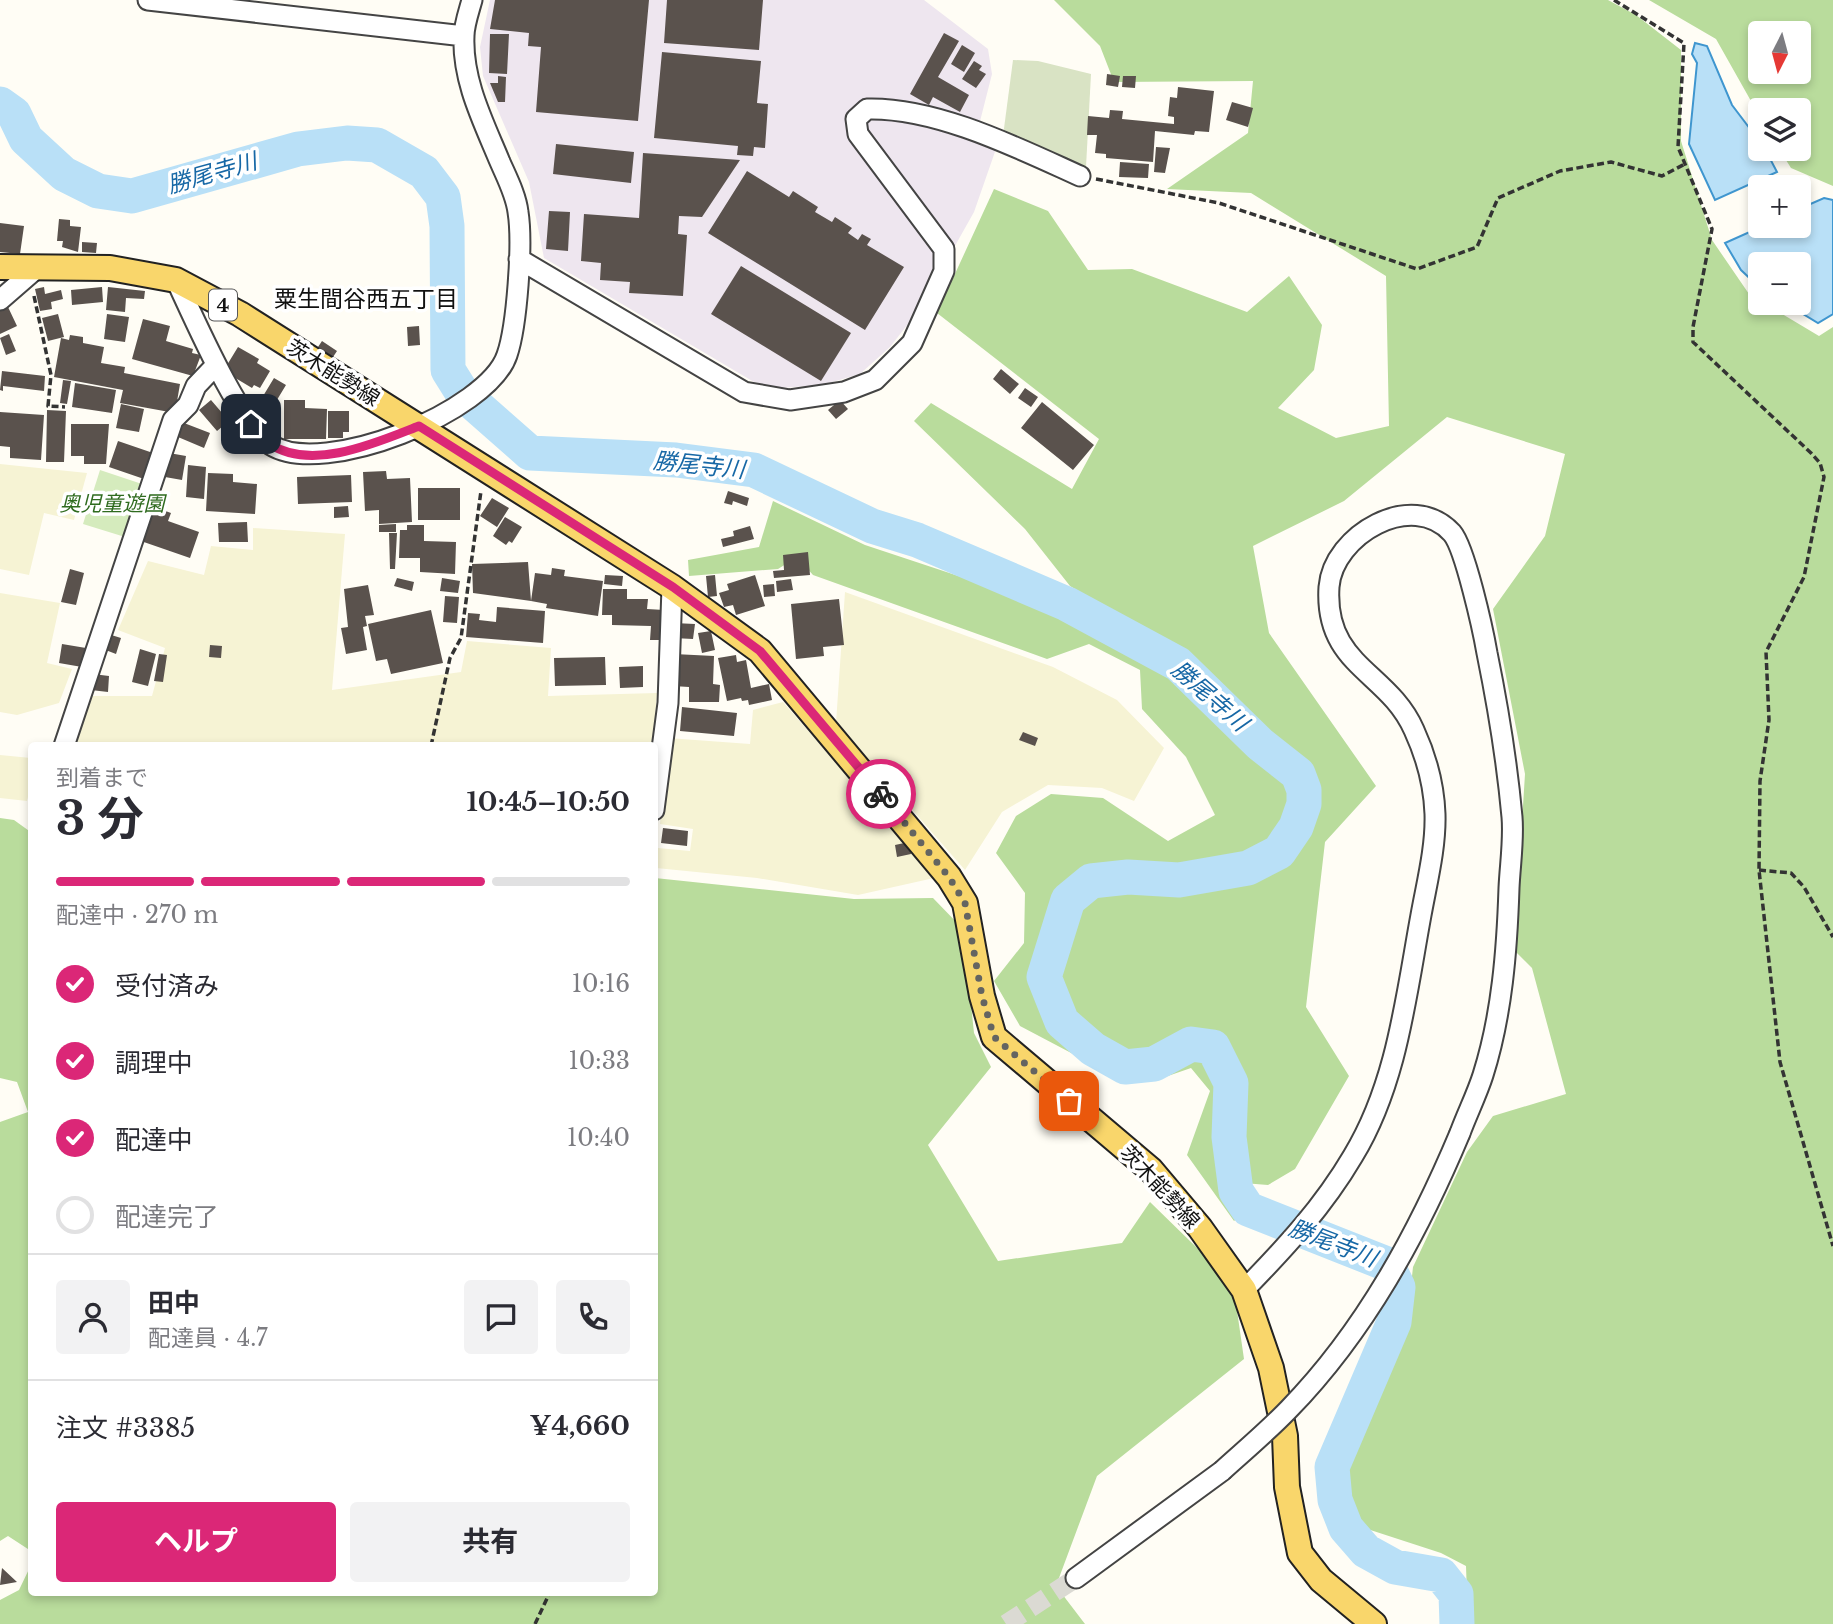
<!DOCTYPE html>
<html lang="ja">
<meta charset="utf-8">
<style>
body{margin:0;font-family:"Libre Baskerville","Noto Sans JP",serif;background:#f2f2f3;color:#2b2b33;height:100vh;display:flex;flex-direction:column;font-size:26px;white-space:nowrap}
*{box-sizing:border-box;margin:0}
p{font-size:23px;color:#7c7c81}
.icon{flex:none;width:38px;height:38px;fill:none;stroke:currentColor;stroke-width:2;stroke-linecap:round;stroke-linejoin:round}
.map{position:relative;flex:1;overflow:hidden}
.sheet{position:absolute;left:28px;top:742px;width:630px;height:854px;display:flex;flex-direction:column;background:#fff;border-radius:7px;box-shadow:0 4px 10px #0003}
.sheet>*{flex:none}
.needle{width:46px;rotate:186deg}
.tools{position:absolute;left:1748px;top:21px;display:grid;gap:14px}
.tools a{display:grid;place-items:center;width:63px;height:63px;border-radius:7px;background:#fff;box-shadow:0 4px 10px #0003;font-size:35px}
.pin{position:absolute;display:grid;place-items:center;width:60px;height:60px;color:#fff;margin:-30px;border-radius:14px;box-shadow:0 4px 10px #0006}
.courier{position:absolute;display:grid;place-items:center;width:70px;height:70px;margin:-35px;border:5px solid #db2777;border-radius:50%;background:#fff;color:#222;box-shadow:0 2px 9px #0007}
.summary em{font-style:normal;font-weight:700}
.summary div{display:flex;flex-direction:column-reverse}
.summary{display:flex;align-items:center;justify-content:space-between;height:119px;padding:0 28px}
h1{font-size:46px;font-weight:700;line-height:52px}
.bar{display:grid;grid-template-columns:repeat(4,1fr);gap:10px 7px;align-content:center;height:84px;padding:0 28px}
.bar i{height:9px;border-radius:5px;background:#e1e1e2}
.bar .selected{background:#db2777}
.bar p{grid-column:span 4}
.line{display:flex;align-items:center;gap:18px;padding:0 28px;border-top:2px solid #e1e1e2}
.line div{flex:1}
.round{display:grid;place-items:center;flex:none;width:74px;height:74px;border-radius:7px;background:#f2f2f3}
ol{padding:0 28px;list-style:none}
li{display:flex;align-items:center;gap:21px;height:77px}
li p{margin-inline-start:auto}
li .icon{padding:7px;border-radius:50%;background:#db2777;color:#fff;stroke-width:4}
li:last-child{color:#7c7c81}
li i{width:38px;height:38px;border:4px solid #e1e1e2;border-radius:50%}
.button{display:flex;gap:14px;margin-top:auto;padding:14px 28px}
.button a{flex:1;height:80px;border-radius:7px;background:#db2777;color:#fff;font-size:28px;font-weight:700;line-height:80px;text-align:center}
.button a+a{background:#f2f2f3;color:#2b2b33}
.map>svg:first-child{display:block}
</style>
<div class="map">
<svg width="1833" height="1624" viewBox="0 0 1833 1624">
<rect width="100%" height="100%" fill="#fffdf5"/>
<!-- industrial -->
<path fill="#eee6ef" d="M490,0H924L988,49L992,74L975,141L997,146L974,212L919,310L890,347L860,374L822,385L781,388L754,382L544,258L529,182L483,76L480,47Z"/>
<!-- farmland -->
<path fill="#f6f3d4" d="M0,464L87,473L74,520L44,513L29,575L0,569Z
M253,528L345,534L332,690L461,672L467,641L551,648L548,696L657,693L653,745L76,746L91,696H152L165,648L118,630L148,561L204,575L211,546L253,550Z
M845,592L1053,667L1117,700L1164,748L1134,801L1102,788L1048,785L1002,812L965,870L836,723Z
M0,593L60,603L47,663L72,669L59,703L17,715L0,712Z
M783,702L923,862L934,878L858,895L757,878L656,868L658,848L690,851L693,829L660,824L668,738L750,744L753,710Z
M0,755L31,758V785L27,801L0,798Z"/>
<!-- green -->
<path fill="#d5ebbd" d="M100,470L142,484L125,537L83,524Z"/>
<!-- forest -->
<path fill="#b9dc9c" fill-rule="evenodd" d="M1054,0H1608L1636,15L1681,50V141L1712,240L1749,294L1819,336L1833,327V1624H1468L1466,1566L1441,1553L1355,1525L1346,1497L1344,1458L1407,1323L1413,1267L1467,1152L1493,1116L1566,1094L1532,968L1514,950L1525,774L1493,609L1545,536L1565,454L1447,417L1344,501L1253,546L1269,633L1376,786L1325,842L1306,1007L1349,1076L1295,1169L1268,1185L1243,1183L1238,1137L1240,1083L1221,1042L1192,1036L1152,1054L1127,1060L1095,1042L1067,1018L1055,976L1076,906L1095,890L1180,887L1250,877L1285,858L1311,808L1312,793L1305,771L1190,658L1070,586L1025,529L914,421L931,403L1072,489L1099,439L937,313L994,189L1048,211L1088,270L1132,269L1247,312L1289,276L1322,325L1314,370L1278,408L1336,438L1389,426L1386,276L1251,193L1167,189L1248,133L1253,81L1114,82L1100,46Z
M1649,0H1833V186L1791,168L1779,149H1799V110H1760V117L1716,39ZM1760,33H1799V72H1760Z
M773,501L865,545L1061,610L1173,669L1253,746L1289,775L1296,791V801L1290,823L1276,847L1244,862L1181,875L1130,871L1090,877L1065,896L1040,975L1059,1025L1090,1054L1075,1055L1020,1026L994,981L1024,943L1025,893L996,853L1016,816L1051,794L1103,798L1168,841L1215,815L1186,757L1142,709L1140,670L1089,644L1047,659L813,575L797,557L778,569L689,576L688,560L759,547Z
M0,818L14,820L32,833L31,1551L8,1536L0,1541V1122L28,1112L17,1082L0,1078Z
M655,878L854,899L933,898L963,929L974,1033L991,1067L928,1145L998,1261L1122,1243L1150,1202L1233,1283L1244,1359L1097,1476L1056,1586L1085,1624H0V1600L19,1590L31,1565L32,1592H654Z
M1191,1050L1208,1056L1223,1086L1222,1135L1229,1191L1243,1213L1234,1221L1187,1155L1210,1091L1191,1068L1162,1078L1163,1067Z"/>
<!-- cemetery -->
<path fill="#d9e3c4" d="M1013,60L1038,61L1091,74L1086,167L1003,136Z"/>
<!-- water -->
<path fill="#b9e0f7" stroke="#3f96cf" stroke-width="2" d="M1695,43L1707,46L1732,105L1760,142V149H1765L1777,172L1715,200L1689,144L1697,63L1692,54Z
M1824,198L1833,200V314L1818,323L1785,303H1799V264H1760V288L1741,270L1725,243L1763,226H1799V209Z"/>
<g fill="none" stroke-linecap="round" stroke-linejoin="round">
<!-- river -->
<path stroke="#b9e0f7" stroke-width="35" d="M0,104L14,114L26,139L64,174L98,191L132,196L298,149L347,143L377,145L424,172L443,197L447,226L448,370L463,394L530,453L676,460L754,470L872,526L917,540L1067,604L1178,664L1260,744L1298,774L1304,790V804L1296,827L1279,852L1248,868L1179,880L1128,877L1091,881L1068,900L1044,977L1062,1022L1093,1049L1125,1067L1154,1064L1191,1044L1213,1047L1231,1083L1229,1137L1236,1191L1248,1209L1387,1264L1398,1287L1394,1322L1332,1467L1335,1500L1346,1528L1366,1551L1395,1567L1441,1575L1456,1594L1457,1624"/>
</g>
<!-- building -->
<path fill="#5a524d" d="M495,0H649L638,121L536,112L541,47L528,46L529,33L490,29Z
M667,0H763L759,50L664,43Z
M944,33L959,41L938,77L969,95L960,112L933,97L929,105L910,94Z
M490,34H509L507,74L489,73Z
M962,45L975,53L964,72L951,64Z
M662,52L761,61L757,103L768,104L765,148L754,147L753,156L737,155L738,146L654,138Z
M974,61L982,66L979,70L986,74L976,88L962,79Z
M1107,74L1120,76L1118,87L1106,85Z
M498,76L506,77L505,102H498L490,83H498Z
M1123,76H1136L1135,88L1122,87Z
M1178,87L1214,91L1209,132L1195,131L1194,135L1155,131L1153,162L1106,158V154L1095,153L1097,135H1087L1088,116L1109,118L1110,110L1123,111L1122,119L1174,124V117L1168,116L1170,97L1177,98Z
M1232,102L1253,108L1248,127L1226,120Z
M556,144L634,152L631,183L553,174Z
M1156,147L1170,148L1165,173L1154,172Z
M643,153L740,160L702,217L679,216L678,234L687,235L683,296L629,293L630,282L600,280L601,263L581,261L584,214L639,218Z
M1120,162L1149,164L1148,178L1119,177Z
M747,171L789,197L793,191L818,207L815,212L832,222L835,217L852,228L848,233L858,240L862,234L871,239L867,245L904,267L865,330L708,233Z
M549,211L570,212L568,251L546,249Z
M59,219L70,220V226L81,227L78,252L62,247L63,241H57Z
M0,223L24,226L20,254L0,252Z
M82,242L97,243L96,253L82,252Z
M741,266L851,333L821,381L711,314Z
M44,287L45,294L61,290L63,299L51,302L52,309L40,311L35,289Z
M102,287L103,302L72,305L71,290Z
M108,287L145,291L144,299L126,298L125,312L106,310Z
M8,307L17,326L0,334V310Z
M58,314L64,337L48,341L42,318Z
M107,314L129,317L125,342L104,339Z
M143,319L170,326L166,341L193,349L192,353L201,355L193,376L132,359Z
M419,326L420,345L408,346L407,327Z
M9,334L16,351L6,355L0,338Z
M70,335L83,337V343L104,347L101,363L125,367L124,373L180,384L175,413L120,403L123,390L54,377L61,338L69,340Z
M322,341L337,351L333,357L318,347Z
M238,347L259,359L257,363L270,371L260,388L254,385L252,388L227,373L230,367L227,365Z
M1001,369L1019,384L1010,394L993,379Z
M2,371L45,376L44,391L3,386V391L0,390Z
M274,378L286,385L266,418L254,411Z
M63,380L71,381L67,404L60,403Z
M75,383L116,390L112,413L72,407Z
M1025,388L1038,397L1031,407L1018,398Z
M211,400L229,421L217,431L199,410Z
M284,400H305V408L327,409L326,439H284Z
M840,400L848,409L836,419L828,410Z
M1042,402L1094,445L1073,470L1021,428Z
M121,404L144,409L139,432L116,428Z
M47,410L66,411L64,462H46Z
M328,411H349V432H343V438H328Z
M0,412L44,415L41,460L10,458V447L0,446Z
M184,423L210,433L204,448L178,437Z
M71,424H109L106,464H84V456H71Z
M231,428L244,438L238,445L225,434Z
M118,441L153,453L144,479L109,467Z
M169,453L186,456L182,480L165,477Z
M188,465L206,467L204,499L186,497Z
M386,471L387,479L410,478L412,522L379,524V510L365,511L363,472Z
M208,473L233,474V482L257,484L255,514L206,511Z
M351,475L352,502L298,504L297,477Z
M418,488H460V520H418Z
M728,491L749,498L747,506L733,501L732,505L724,503Z
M492,498L509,508L497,527L480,516Z
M149,505L171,513L168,521L199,532L190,558L138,540Z
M348,506L349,517L334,518V507Z
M505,517L522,527L512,543L509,541L506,545L493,536Z
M247,522L248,542H219L218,523Z
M396,524V532H379V525Z
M407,525H424V541L456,542L455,574L420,572V558H399L400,530H407Z
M750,526L754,539L723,547L721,539L734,536L733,531Z
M389,533H397L395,569H390Z
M808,552L810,575L774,578L773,571L784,570L783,555Z
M528,562L531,601L473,593L472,564Z
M552,568L565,570L564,576L603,581L598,616L546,608L547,604L531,601L535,573L551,575Z
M70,569L84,573L76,605L61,602Z
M605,575L623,576L622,586L604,584Z
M715,575L717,596L708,597L706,576Z
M755,575L765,606L736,615L733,605L724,607L719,593L729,590L727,584Z
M397,578L414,582L412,591L394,586Z
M442,578L460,581L458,593L440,591Z
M791,579L793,590L777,592L776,581Z
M774,584L775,596L764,597L763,585Z
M368,585L374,615L365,616L367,626L363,627L367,650L346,654L341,628L348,627L344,589Z
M603,589H627V599H648L647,609L664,610L663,640H650L651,626L612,625V615H602Z
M445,596L459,597L457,623L443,622Z
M839,599L844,645L823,647L824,656L796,659L791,604Z
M497,607L545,611L543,643L466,637L468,613L480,614L479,620L496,622Z
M431,610L443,663L391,674L387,659L376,661L368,624Z
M674,623L695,624L693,639L673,638Z
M711,631L715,650L702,653L698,633Z
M108,634L121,638L116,654L103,649Z
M62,644L86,648L82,667L59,663Z
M210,645L222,646L221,658L209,657Z
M140,649L156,654L148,686L132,682Z
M159,654L167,655L163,682L154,681Z
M674,654L714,656L713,684L720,685L719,702H689V687L673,686Z
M736,655L737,662L746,660L751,688L769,684L772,700L749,705L748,700L742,701L741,698L727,701L718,658Z
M605,657L606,685L555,686L554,658Z
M643,666V687L620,688L619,667Z
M93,674L109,676L108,692L91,690Z
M682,707L737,713L734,736L680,731Z
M1023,732L1038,738L1035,746L1019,740Z
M663,828L688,831L687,846L661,843Z
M909,842L911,854L897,857L895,845Z
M2,1568L17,1582L0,1585Z"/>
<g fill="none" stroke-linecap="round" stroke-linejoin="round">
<!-- minor-tunnel -->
<path stroke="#dbdad3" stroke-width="19" stroke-dasharray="19 10" stroke-linecap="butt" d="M1006,1624L1076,1578"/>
<defs>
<path id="minor" d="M148,0L464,36
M519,259L744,392L790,400L844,392L875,380L912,343L944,271V249L858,134L856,119L867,109C936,107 1018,148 1080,176
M176,280C193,316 240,425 271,445C323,478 488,412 507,355C517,326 523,243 518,212C516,195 507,178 500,162C484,123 462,81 464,36C464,25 469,11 472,0
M0,300L38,267
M64,746L173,420L188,405L196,386L216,365
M654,810L668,703L672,587
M1244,1290C1285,1248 1323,1207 1353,1156C1397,1084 1406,996 1421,915C1427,882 1436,847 1435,814C1434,786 1426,756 1414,730C1388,671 1324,666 1329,587C1333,535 1412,489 1452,533C1465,548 1483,630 1487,653C1498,707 1507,762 1512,817C1514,840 1510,865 1509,888C1507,950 1502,1015 1483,1075C1477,1094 1467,1114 1460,1133
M1076,1578L1222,1471"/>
<path id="major" d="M0,267L110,268L176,280L240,314L672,587L760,651L949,877L965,903L982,996L994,1037L1151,1170L1200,1228L1244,1290L1271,1368L1285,1436L1287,1487L1300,1553L1321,1580L1374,1624"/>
</defs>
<!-- minor casing -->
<use href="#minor" stroke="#444" stroke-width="23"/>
<!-- major casing -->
<use href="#major" stroke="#222" stroke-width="28"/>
<!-- path -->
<path stroke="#333" stroke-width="3.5" stroke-dasharray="7 3.5" stroke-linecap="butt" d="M1614,0L1684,43L1678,147L1712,229L1693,327V342L1811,453L1820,463L1824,477L1804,577L1766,652L1769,720L1760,781L1759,870L1780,1062L1833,1246
M1096,179L1219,203L1417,269L1477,247L1498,198L1560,171L1611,162L1662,176L1685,164
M34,296L51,375L48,406L65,407
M431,746L450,658L461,638L481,491
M1759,870L1791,873L1804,887L1833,937
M535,1624L550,1592"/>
<!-- minor -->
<use href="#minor" stroke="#fff" stroke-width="19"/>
<!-- major -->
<use href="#major" stroke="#f9d66b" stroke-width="24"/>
<defs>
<path id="minor-bridge" d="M1222,1471C1244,1451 1268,1431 1289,1409C1365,1331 1418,1233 1460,1133"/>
</defs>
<!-- minor-bridge casing -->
<use href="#minor-bridge" stroke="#444" stroke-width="23" stroke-linecap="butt"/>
<!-- minor-bridge -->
<use href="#minor-bridge" stroke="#fff" stroke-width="19"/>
</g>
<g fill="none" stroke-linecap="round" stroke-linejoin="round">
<!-- done -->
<path stroke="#646461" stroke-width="7" stroke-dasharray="0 12.6" d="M881,794L949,877L965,903L982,996L994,1037L1069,1101"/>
<!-- route -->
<path stroke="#db2777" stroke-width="9" d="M251,424C257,430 263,440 270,444C312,472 378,442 419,426L673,587L760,651L881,794"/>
</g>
<g text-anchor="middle" stroke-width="7" stroke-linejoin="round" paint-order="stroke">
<!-- shield labels -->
<rect fill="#fff" stroke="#585858" stroke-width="2" x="209" y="289.5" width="28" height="31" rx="5"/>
<g font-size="19" font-weight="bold" fill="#111">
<text x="223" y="312">4</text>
</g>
<!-- street labels -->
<g font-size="21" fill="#111" stroke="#fff">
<text transform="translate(333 373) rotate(32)" y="7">茨木能勢線</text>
<text transform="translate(1160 1187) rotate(47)" y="7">茨木能勢線</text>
</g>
<!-- park labels -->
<g font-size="21" font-style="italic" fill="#2f6b1f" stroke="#fff">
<text x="112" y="511">奥児童遊園</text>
</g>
<!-- water labels -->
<g font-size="23" font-style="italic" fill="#1768a6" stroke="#fff">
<text transform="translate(212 173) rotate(-16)" y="8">勝尾寺川</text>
<text transform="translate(699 465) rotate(6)" y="8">勝尾寺川</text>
<text transform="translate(1210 696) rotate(41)" y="8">勝尾寺川</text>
<text transform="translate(1333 1243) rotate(21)" y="8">勝尾寺川</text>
</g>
<!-- neighbourhood labels -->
<g font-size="23" fill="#111" stroke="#fff">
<text x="366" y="307">粟生間谷西五丁目</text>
</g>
</g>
</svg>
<div class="tools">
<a><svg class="needle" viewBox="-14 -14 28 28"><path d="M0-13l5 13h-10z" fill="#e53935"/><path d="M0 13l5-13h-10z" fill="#7c7c81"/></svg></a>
<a><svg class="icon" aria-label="layers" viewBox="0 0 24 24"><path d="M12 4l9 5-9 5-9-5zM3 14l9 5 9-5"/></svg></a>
<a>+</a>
<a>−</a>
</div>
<div class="pin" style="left:1069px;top:1101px;background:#ea580c"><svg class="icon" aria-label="bag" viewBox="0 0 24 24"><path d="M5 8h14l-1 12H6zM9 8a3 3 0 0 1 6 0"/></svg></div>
<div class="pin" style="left:251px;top:424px;background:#1f2937"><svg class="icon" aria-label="home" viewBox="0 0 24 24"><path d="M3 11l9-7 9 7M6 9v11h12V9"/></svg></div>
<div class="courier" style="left:881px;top:794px"><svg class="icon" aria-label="bike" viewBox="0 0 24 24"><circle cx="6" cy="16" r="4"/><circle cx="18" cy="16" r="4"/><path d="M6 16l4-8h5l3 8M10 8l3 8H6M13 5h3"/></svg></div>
<section class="sheet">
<div class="summary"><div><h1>3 分</h1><p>到着まで</p></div><em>10:45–10:50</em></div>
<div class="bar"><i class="selected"></i><i class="selected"></i><i class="selected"></i><i></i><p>配達中 · 270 m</p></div>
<ol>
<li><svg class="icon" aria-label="check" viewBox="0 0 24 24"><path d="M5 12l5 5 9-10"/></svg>受付済み<p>10:16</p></li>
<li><svg class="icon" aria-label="check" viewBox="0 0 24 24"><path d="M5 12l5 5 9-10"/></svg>調理中<p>10:33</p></li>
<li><svg class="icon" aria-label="check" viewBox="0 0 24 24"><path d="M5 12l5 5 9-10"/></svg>配達中<p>10:40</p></li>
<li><i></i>配達完了</li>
</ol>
<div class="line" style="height:126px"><a class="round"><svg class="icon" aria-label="person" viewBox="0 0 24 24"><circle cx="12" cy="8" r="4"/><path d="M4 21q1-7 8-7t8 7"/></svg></a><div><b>田中</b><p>配達員 · 4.7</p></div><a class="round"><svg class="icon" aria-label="chat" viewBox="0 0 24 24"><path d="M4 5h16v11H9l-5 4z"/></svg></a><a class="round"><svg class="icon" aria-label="phone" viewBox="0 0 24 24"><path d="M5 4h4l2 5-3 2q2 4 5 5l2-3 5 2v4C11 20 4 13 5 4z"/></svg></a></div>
<div class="line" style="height:91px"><div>注文 #3385</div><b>¥4,660</b></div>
<div class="button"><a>ヘルプ</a><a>共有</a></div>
</section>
</div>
